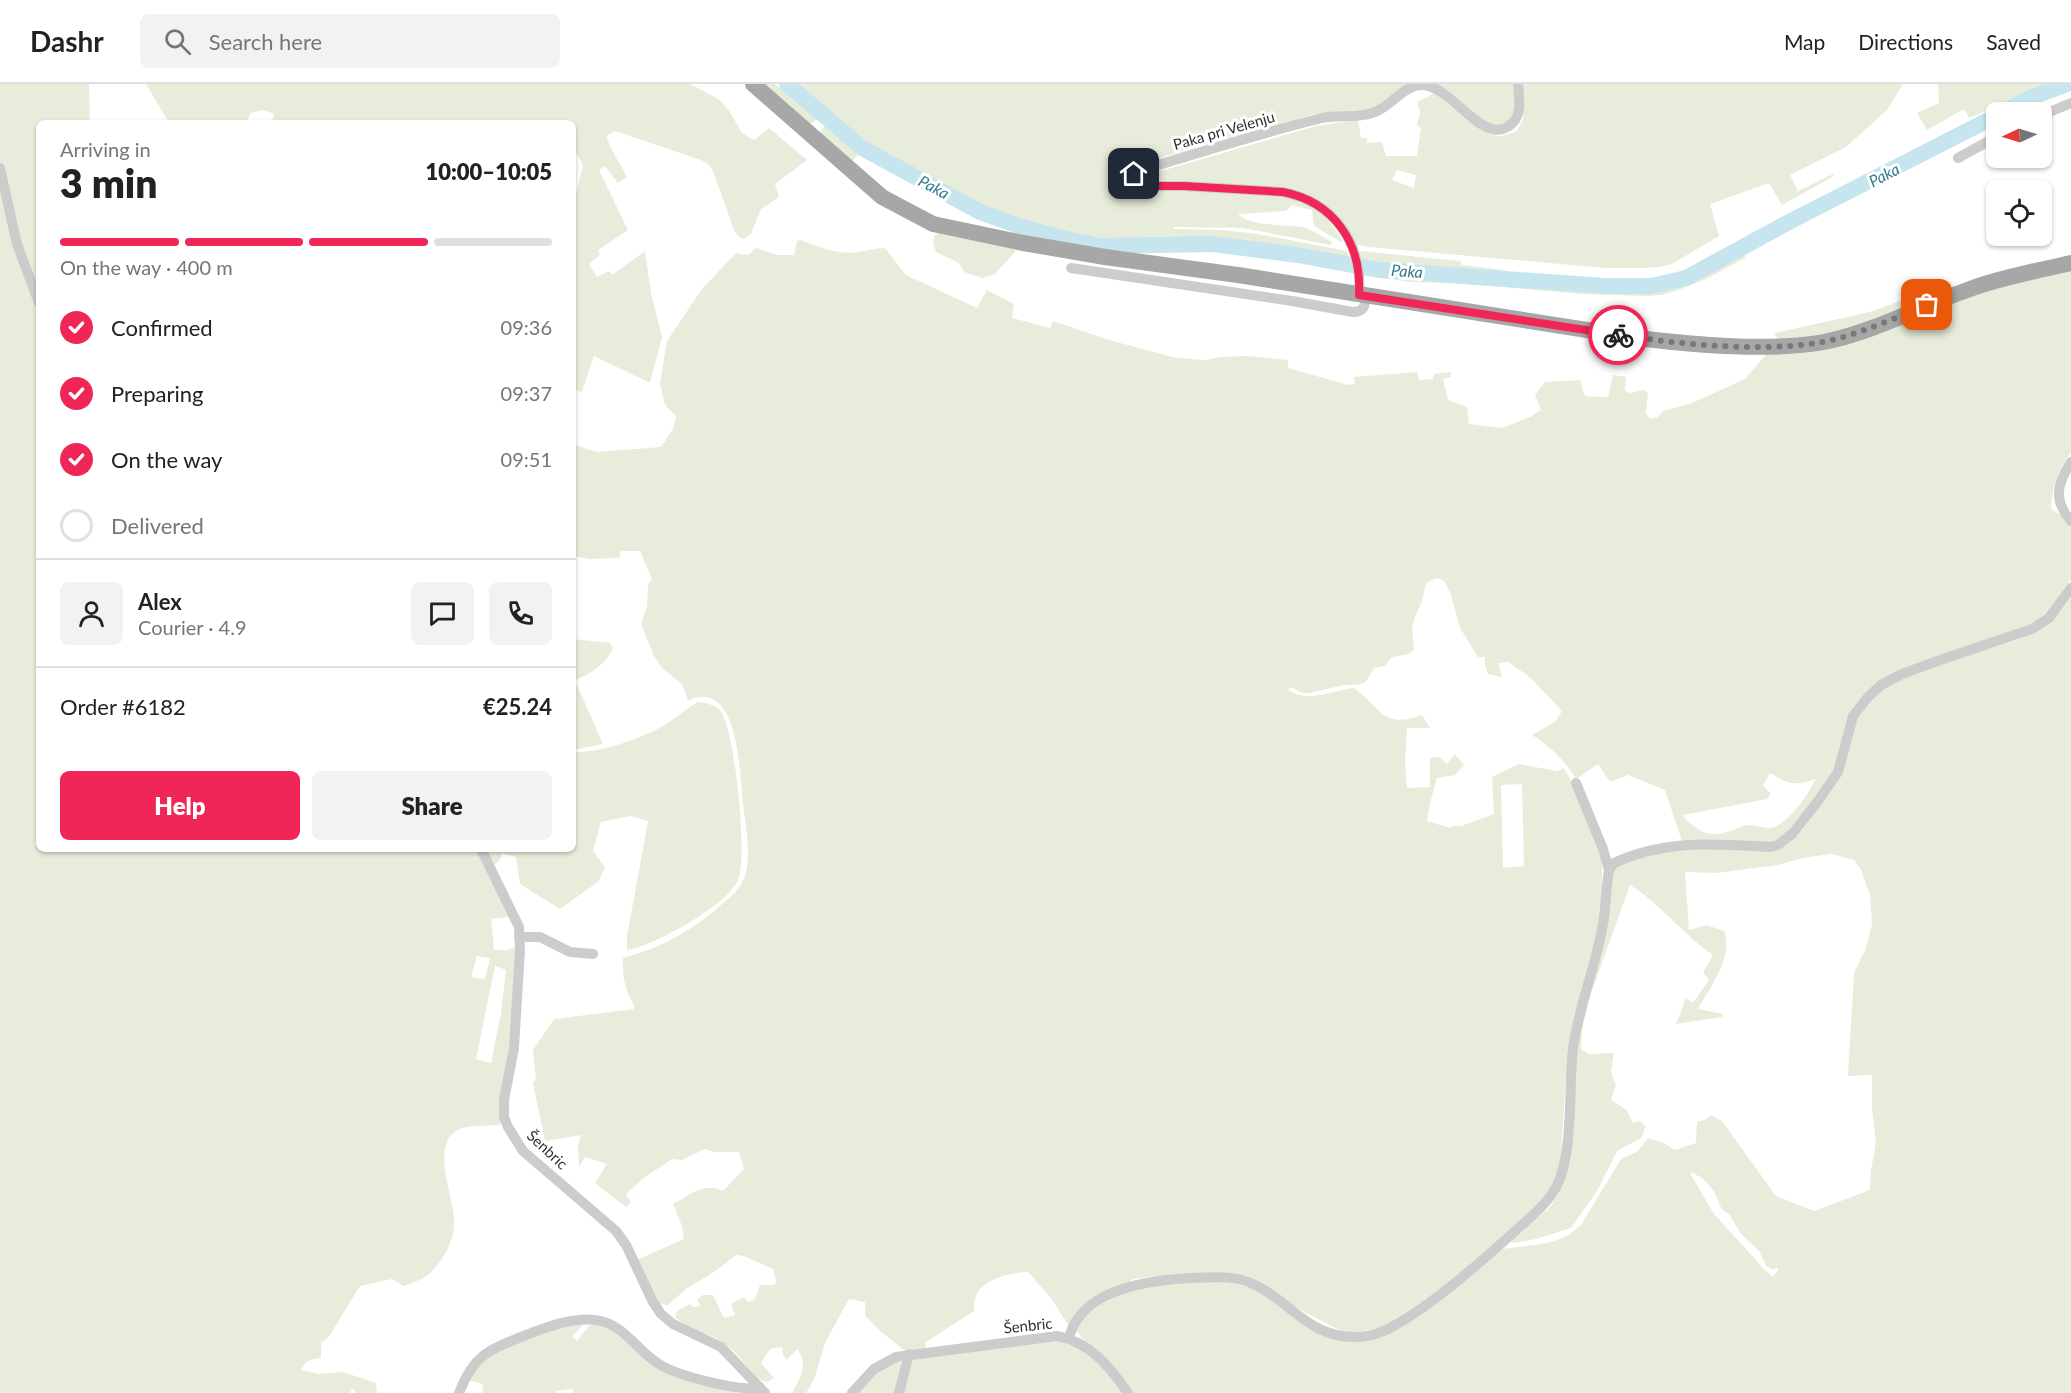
<!DOCTYPE html>
<meta charset="utf-8">
<style>
body{margin:0;font-family:Lato,sans-serif;background:#f2f2f2;color:#222;height:100vh;display:flex;flex-direction:column;font-size:22px;white-space:nowrap}
*{box-sizing:border-box;margin:0}
p{font-size:20px;color:#767676}
.icon{flex:none;width:33px;height:33px;fill:none;stroke:currentColor;stroke-width:2;stroke-linecap:round;stroke-linejoin:round}
.map{position:relative;flex:1;overflow:hidden}
.sheet{position:absolute;left:36px;top:36px;width:540px;height:732px;display:flex;flex-direction:column;background:#fff;border-radius:9px;box-shadow:0 2px 4px #0004}
.sheet>*{flex:none}
.needle{width:39px;rotate:266deg}
.fabs{position:absolute;left:1986px;top:18px;display:grid;gap:12px}
.fabs a{display:grid;place-items:center;width:66px;height:66px;border-radius:9px;background:#fff;box-shadow:0 2px 4px #0004;font-size:30px}
.pin{position:absolute;display:grid;place-items:center;width:51px;height:51px;color:#fff;margin:-26px;border-radius:12px;box-shadow:0 3px 9px #0006}
.courier{position:absolute;display:grid;place-items:center;width:60px;height:60px;margin:-30px;border:4px solid #f02656;border-radius:50%;background:#fff;color:#222;box-shadow:0 2px 8px #0007}
.summary em{font-style:normal;font-weight:800}
.summary div{display:flex;flex-direction:column-reverse}
.summary{display:flex;align-items:center;justify-content:space-between;height:102px;padding:0 24px}
h1{font-size:39px;font-weight:800;line-height:45px}
.bar{display:grid;grid-template-columns:repeat(4,1fr);gap:9px 6px;align-content:center;height:72px;padding:0 24px}
.bar i{height:8px;border-radius:4px;background:#e0e0e0}
.bar .current{background:#f02656}
.bar p{grid-column:span 4}
.line{display:flex;align-items:center;gap:15px;padding:0 24px;border-top:2px solid #e0e0e0}
.line div{flex:1}
.round{display:grid;place-items:center;flex:none;width:63px;height:63px;border-radius:9px;background:#f2f2f2}
ol{padding:0 24px;list-style:none}
li{display:flex;align-items:center;gap:18px;height:66px}
li p{margin-inline-start:auto}
li .icon{padding:6px;border-radius:50%;background:#f02656;color:#fff;stroke-width:4}
li:last-child{color:#767676}
li i{width:33px;height:33px;border:3px solid #e0e0e0;border-radius:50%}
.action{display:flex;gap:12px;margin-top:auto;padding:12px 24px}
.action a{flex:1;height:69px;border-radius:9px;background:#f02656;color:#fff;font-size:24px;font-weight:800;line-height:69px;text-align:center}
.action a+a{background:#f2f2f2;color:#222}
header{display:flex;align-items:center;gap:36px;box-sizing:border-box;height:84px;padding:0 30px;background:#fff;border-bottom:2px solid #e0e0e0}
header strong{font-size:28px}
nav{display:flex;gap:33px;margin-inline-start:auto;font-size:21px}
.search{width:420px;height:54px;background:#f2f2f2;display:flex;align-items:center;gap:15px;box-sizing:border-box;padding:0 21px;border-radius:9px;color:#767676;font-size:22px}
.map>svg:first-child{display:block}
</style>
<header>
<strong>Dashr</strong>
<div class="search"><svg class="icon" aria-label="search" viewBox="0 0 24 24"><circle cx="10" cy="10" r="6"/><path d="M15 15l6 6"/></svg>Search here</div>
<nav><a>Map</a><a>Directions</a><a>Saved</a></nav>
</header>
<div class="map">
<svg width="2071" height="1309" viewBox="0 0 2071 1309">
<rect width="100%" height="100%" fill="#fff"/>
<!-- green -->
<path fill="#e8eddb" fill-rule="evenodd" d="M0,0H89L90,39H39V765H476L509,833L491,835L494,866H508L515,863L513,924L501,1039L500,1041C489,1042 474,1041 463,1044C425,1056 457,1116 454,1142C453,1160 440,1182 425,1193C419,1197 410,1199 404,1202L392,1195L360,1202L328,1254L321,1259V1274C312,1275 305,1276 301,1286L318,1290L343,1288L376,1299L377,1309H357L352,1305L350,1309H0ZM477,872L490,874L485,895L471,893ZM495,882L506,886L501,929L491,979L476,975Z
M146,0H690L720,16L730,28L742,49L754,56L769,44L807,76L775,100L779,113L761,125L751,150L744,155L738,152L734,146L713,87L708,80L701,76L615,47L607,51C606,58 622,83 627,93L618,99L605,82L599,86L628,146L598,166L600,171L589,180L597,193L609,187L612,191L645,167L651,209L662,253L650,299L594,272L582,308L573,305V122L583,82L573,62V39H272L274,30L263,26L251,29L246,39H169Z
M761,0H775L818,33L809,42Z
M794,0H1406L1400,8L1376,25L1315,30L1127,83L1115,90L1116,100L1120,104L1130,107L1182,106L1292,113L1321,126L1343,157L1341,158L1314,142L1312,126L1292,121L1286,127L1238,130C1250,143 1285,140 1302,143C1312,145 1323,153 1332,158L1331,161L1243,144L1174,143L1173,145L1223,146L1258,150L1347,167L1349,176L1310,167L1244,157H1099L1061,152L1026,142L984,126L893,75L868,64Z
M1432,0H1514C1516,19 1516,47 1490,41Z
M1522,0H1903L1887,26L1846,63L1790,91L1798,107L1833,90L1834,92L1782,121L1769,99L1710,120L1719,152L1672,180L1659,183L1646,184H1606L1369,163L1357,161L1350,149L1321,118L1297,107L1139,95V91L1168,85L1316,42L1358,36L1361,54H1367V59L1382,58L1386,72H1417L1421,44L1417,41L1420,28L1417,18L1435,9C1451,22 1478,50 1499,52C1505,52 1511,49 1517,47L1523,36ZM1397,86L1416,91L1414,104L1392,96Z
M1938,0H2051L1969,34L1964,25L1927,46L1917,29L1939,19Z
M826,41L859,70L850,79L818,50Z
M939,149L1015,165V168L995,190L983,194L964,188L959,179L936,168L933,159L935,151Z
M801,156C818,163 838,171 857,168C867,167 875,164 885,164L906,191L977,224L987,206L1014,220L1012,234L1050,244L1053,237L1109,256L1176,274L1206,276L1220,273L1248,272L1288,276V284L1348,301L1355,300L1354,293L1417,288L1419,296L1433,295L1434,290L1451,288V293L1443,295L1448,316L1467,323L1469,340L1502,344L1530,333L1541,326L1535,311L1545,298L1580,296L1585,312L1608,313L1613,291L1626,293L1625,306L1629,309L1644,306L1648,309L1646,329L1650,335L1658,333L1663,327L1692,319L1745,295L1769,267L2071,184V368C2059,384 2051,405 2051,425L2061,431L2071,442V495L2046,532L2031,542L1869,607L1856,620L1849,632L1835,683L1828,697L1791,747L1771,760L1682,757L1665,706L1628,691L1610,698L1598,680L1576,695C1565,677 1550,662 1532,651L1556,637L1562,627L1531,594L1508,578L1498,579L1502,593L1488,590L1485,581V573H1478L1460,544L1450,508L1444,497L1437,494L1426,499L1422,517L1412,541L1414,566L1409,570L1392,573L1385,582L1374,584L1366,598L1357,601H1344L1310,609H1302L1291,603L1288,606C1309,620 1332,606 1354,604C1380,623 1383,646 1422,631L1430,644H1407L1405,678L1407,704L1430,703V674L1440,673L1447,680L1455,670L1464,681L1455,691L1437,694L1430,719L1427,737L1450,744L1452,742H1461L1494,730L1492,693L1519,680L1557,687L1564,684L1574,702L1602,777V799L1601,836L1566,992L1560,1086L1553,1108L1442,1204L1399,1235L1382,1243L1353,1249L1341,1247L1280,1215L1254,1197L1154,1192L1134,1195L1111,1206L1068,1241L1051,1214L1028,1188C1012,1188 982,1195 976,1212C974,1217 974,1223 974,1227L926,1258V1265L905,1267L879,1246L865,1232V1218L849,1215L825,1259L814,1296L806,1309H792C800,1293 809,1280 797,1265L787,1276L783,1271L782,1263L770,1265L761,1279L774,1294L767,1298L758,1295L734,1267L716,1254L686,1242L675,1233L677,1227L690,1220L693,1223L700,1222L697,1215L703,1211H713L724,1234L735,1231L731,1220L744,1213L748,1218L755,1215L760,1201H775L776,1196L773,1185L744,1172L736,1171L717,1186L686,1205L668,1221L660,1220L637,1176L684,1155L682,1142L673,1120C689,1112 703,1097 723,1107L744,1085L739,1068H715L705,1065L682,1076L672,1075L645,1093L626,1110L631,1118L626,1123L595,1099L607,1080L585,1073L579,1083L578,1061L581,1051L545,1057L533,999L536,995L533,966L554,935L634,925V921C625,906 622,892 623,874C661,864 692,847 722,820C732,812 741,804 745,792C752,770 745,741 743,719C740,693 739,617 706,613C699,613 694,613 688,617L682,600L663,585L654,572L641,540L647,523L648,501L652,495L640,467H621L619,474L590,475L573,472V360L596,368L661,363L673,345L676,332L665,321L660,300L667,257L702,205L736,169L748,171L756,164L777,171H794L797,157ZM1770,689C1791,701 1793,702 1816,695C1807,711 1794,732 1777,742C1768,747 1759,741 1750,741C1742,741 1735,746 1727,748C1709,754 1693,746 1683,731L1767,715L1771,710L1763,702ZM1522,700L1524,782L1503,784L1501,701Z
M1360,167L1460,177L1462,181L1504,186L1508,191L1362,179Z
M1745,168V174L1706,195L1676,207L1662,211L1646,212L1583,210L1455,199L1410,198L1364,191L1363,186L1571,204L1647,207L1678,200Z
M1946,200L1944,207L1881,234L1825,252L1778,256L1774,249L1870,228Z
M2071,513V1309H1132L1075,1246L1083,1233L1110,1214L1135,1202L1220,1196L1252,1204L1340,1252L1382,1250L1502,1165L1535,1161L1555,1157L1569,1151L1581,1141L1621,1075L1638,1067L1648,1054L1662,1058L1675,1066L1696,1059L1697,1038L1705,1036L1711,1031L1722,1037L1776,1112L1814,1127L1870,1106L1871,1086L1876,1058L1872,1024V991L1848,992L1854,889L1866,864L1872,840L1870,811L1861,786L1854,776L1831,770L1802,774L1778,781L1715,789L1685,788L1689,846L1707,841L1724,847C1734,873 1710,903 1698,925L1723,930L1722,933L1676,940L1686,914L1693,919L1709,896L1703,889L1713,871C1683,851 1661,820 1630,801L1590,912L1582,945L1581,965L1589,970L1614,969L1611,988L1616,1001L1611,1016L1627,1026L1633,1039L1640,1037L1646,1042L1641,1054L1617,1067L1597,1107L1571,1144L1536,1155L1512,1159L1511,1157L1549,1124L1559,1110L1566,1087L1571,993L1612,788L1617,781L1666,764L1781,765C1817,741 1830,696 1846,657C1851,645 1857,626 1868,617C1898,590 1942,578 1980,567C2019,556 2048,549 2071,513ZM1691,1088L1702,1094L1714,1107L1722,1126L1729,1130L1741,1150L1759,1167L1767,1183L1772,1185L1778,1184V1186L1773,1193L1763,1184L1714,1130L1691,1091Z
M573,555L610,559L613,565C605,581 589,591 573,597Z
M577,601L603,660L578,665L573,664V603Z
M698,618C707,619 717,621 722,629C735,652 748,772 738,796C728,821 654,862 627,866V852L648,737L630,732L601,738L593,767L605,783L598,798L560,825L520,800L516,773L501,769V774L497,779L492,781L485,765H573V668C600,669 640,655 663,642C675,635 685,625 698,618Z
M595,1238L605,1241L680,1294L736,1309H574L572,1305L556,1307V1309H482L483,1300L467,1296L484,1274L530,1251L584,1239L572,1253L577,1257L589,1242Z
M1044,1256C1087,1259 1098,1278 1123,1309H901L908,1285L915,1274Z
M899,1276L902,1281L897,1309H857L881,1284Z"/>
<g fill="none" stroke-linecap="round" stroke-linejoin="round">
<!-- river -->
<path stroke="#c6e5ee" stroke-width="16" d="M787,0L862,64L980,128L1019,142L1061,154L1099,162L1213,160L1298,171L1379,186L1605,202H1651L1686,194L1787,139L1996,32
M2003,28L2035,12L2067,0"/>
<!-- street -->
<path stroke="#ccc" stroke-width="10" d="M2042,31L2071,19
M1958,74L1996,53
M0,84L17,160L39,219
M1071,184L1292,217L1353,228C1364,228 1365,222 1366,212
M1359,211C1363,159 1334,118 1283,108L1184,102H1142L1134,99V90L1138,87C1199,69 1260,49 1322,34C1339,31 1357,34 1372,29C1391,24 1403,0 1423,1C1451,2 1482,61 1509,42C1523,33 1519,14 1518,0
M2071,378C2057,400 2053,416 2071,437
M1576,699L1603,765L1609,786
M481,765L519,843L520,866L514,964L504,1016V1033L508,1043L523,1067L616,1147L626,1161L653,1218L661,1230L673,1240L721,1263L765,1309
M519,853H540L570,868L593,870
M1069,1254C1081,1205 1149,1196 1191,1194C1211,1193 1234,1191 1253,1200C1290,1216 1308,1254 1356,1253C1372,1253 1386,1247 1399,1239C1438,1216 1479,1179 1513,1149C1526,1137 1542,1125 1552,1110C1575,1078 1568,1004 1573,964C1579,921 1596,882 1603,840C1606,822 1606,803 1609,786L1614,779C1665,755 1715,760 1770,763L1778,761L1793,749L1818,717L1838,688L1853,632L1868,613L1881,601L1902,590L1943,575L2032,545L2049,534L2071,504
M459,1309C473,1273 486,1267 521,1253C544,1244 575,1231 601,1237C624,1242 639,1268 659,1280C675,1291 743,1309 760,1303
M852,1309L874,1285L896,1273L1057,1252C1090,1258 1110,1283 1128,1309
M899,1309L909,1270"/>
<!-- primary -->
<path stroke="#a7a7a7" stroke-width="16" d="M753,0L882,113L933,140L1023,159L1105,173L1238,191L1638,254C1694,261 1769,268 1824,258C1874,248 1921,222 1970,205C2002,193 2037,187 2071,179"/>
</g>
<g fill="none" stroke-linecap="round" stroke-linejoin="round">
<!-- done -->
<path stroke="#787878" stroke-width="6" stroke-dasharray="0 10.8" d="M1618,251C1680,260 1761,269 1823,258C1859,251 1894,234 1927,221"/>
<!-- route -->
<path stroke="#f02656" stroke-width="8" d="M1134,90V99L1142,102H1184L1283,108C1334,118 1362,159 1359,211L1618,251"/>
</g>
<g text-anchor="middle" stroke-width="6" stroke-linejoin="round" paint-order="stroke">
<!-- street labels -->
<g font-size="15" fill="#2f2f2f" stroke="#fff">
<text transform="translate(1224 47) rotate(-16)" y="5">Paka pri Velenju</text>
<text transform="translate(547 1066) rotate(43)" y="5">Šenbric</text>
<text transform="translate(1028 1242) rotate(-6)" y="5">Šenbric</text>
</g>
<!-- water labels -->
<g font-size="16" font-style="italic" fill="#357b8f" stroke="#fff">
<text transform="translate(1884 91) rotate(-28)" y="6">Paka</text>
<text transform="translate(934 103) rotate(28)" y="6">Paka</text>
<text transform="translate(1407 187) rotate(4)" y="6">Paka</text>
</g>
</g>
</svg>
<div class="fabs">
<a><svg class="needle" viewBox="-14 -14 28 28"><path d="M0-13l5 13h-10z" fill="#e53935"/><path d="M0 13l5-13h-10z" fill="#767676"/></svg></a>
<a><svg class="icon" aria-label="locate" viewBox="0 0 24 24"><circle cx="12" cy="12" r="6"/><path d="M12 2v4M12 18v4M2 12h4M18 12h4"/></svg></a>
</div>
<div class="pin" style="left:1927px;top:221px;background:#ea580c"><svg class="icon" aria-label="bag" viewBox="0 0 24 24"><path d="M5 8h14l-1 12H6zM9 8a3 3 0 0 1 6 0"/></svg></div>
<div class="pin" style="left:1134px;top:90px;background:#1f2937"><svg class="icon" aria-label="home" viewBox="0 0 24 24"><path d="M3 11l9-7 9 7M6 9v11h12V9"/></svg></div>
<div class="courier" style="left:1618px;top:251px"><svg class="icon" aria-label="bike" viewBox="0 0 24 24"><circle cx="6" cy="16" r="4"/><circle cx="18" cy="16" r="4"/><path d="M6 16l4-8h5l3 8M10 8l3 8H6M13 5h3"/></svg></div>
<section class="sheet">
<div class="summary"><div><h1>3 min</h1><p>Arriving in</p></div><em>10:00–10:05</em></div>
<div class="bar"><i class="current"></i><i class="current"></i><i class="current"></i><i></i><p>On the way · 400 m</p></div>
<ol>
<li><svg class="icon" aria-label="check" viewBox="0 0 24 24"><path d="M5 12l5 5 9-10"/></svg>Confirmed<p>09:36</p></li>
<li><svg class="icon" aria-label="check" viewBox="0 0 24 24"><path d="M5 12l5 5 9-10"/></svg>Preparing<p>09:37</p></li>
<li><svg class="icon" aria-label="check" viewBox="0 0 24 24"><path d="M5 12l5 5 9-10"/></svg>On the way<p>09:51</p></li>
<li><i></i>Delivered</li>
</ol>
<div class="line" style="height:108px"><a class="round"><svg class="icon" aria-label="person" viewBox="0 0 24 24"><circle cx="12" cy="8" r="4"/><path d="M4 21q1-7 8-7t8 7"/></svg></a><div><b>Alex</b><p>Courier · 4.9</p></div><a class="round"><svg class="icon" aria-label="chat" viewBox="0 0 24 24"><path d="M4 5h16v11H9l-5 4z"/></svg></a><a class="round"><svg class="icon" aria-label="phone" viewBox="0 0 24 24"><path d="M5 4h4l2 5-3 2q2 4 5 5l2-3 5 2v4C11 20 4 13 5 4z"/></svg></a></div>
<div class="line" style="height:78px"><div>Order #6182</div><b>€25.24</b></div>
<div class="action"><a>Help</a><a>Share</a></div>
</section>
</div>
